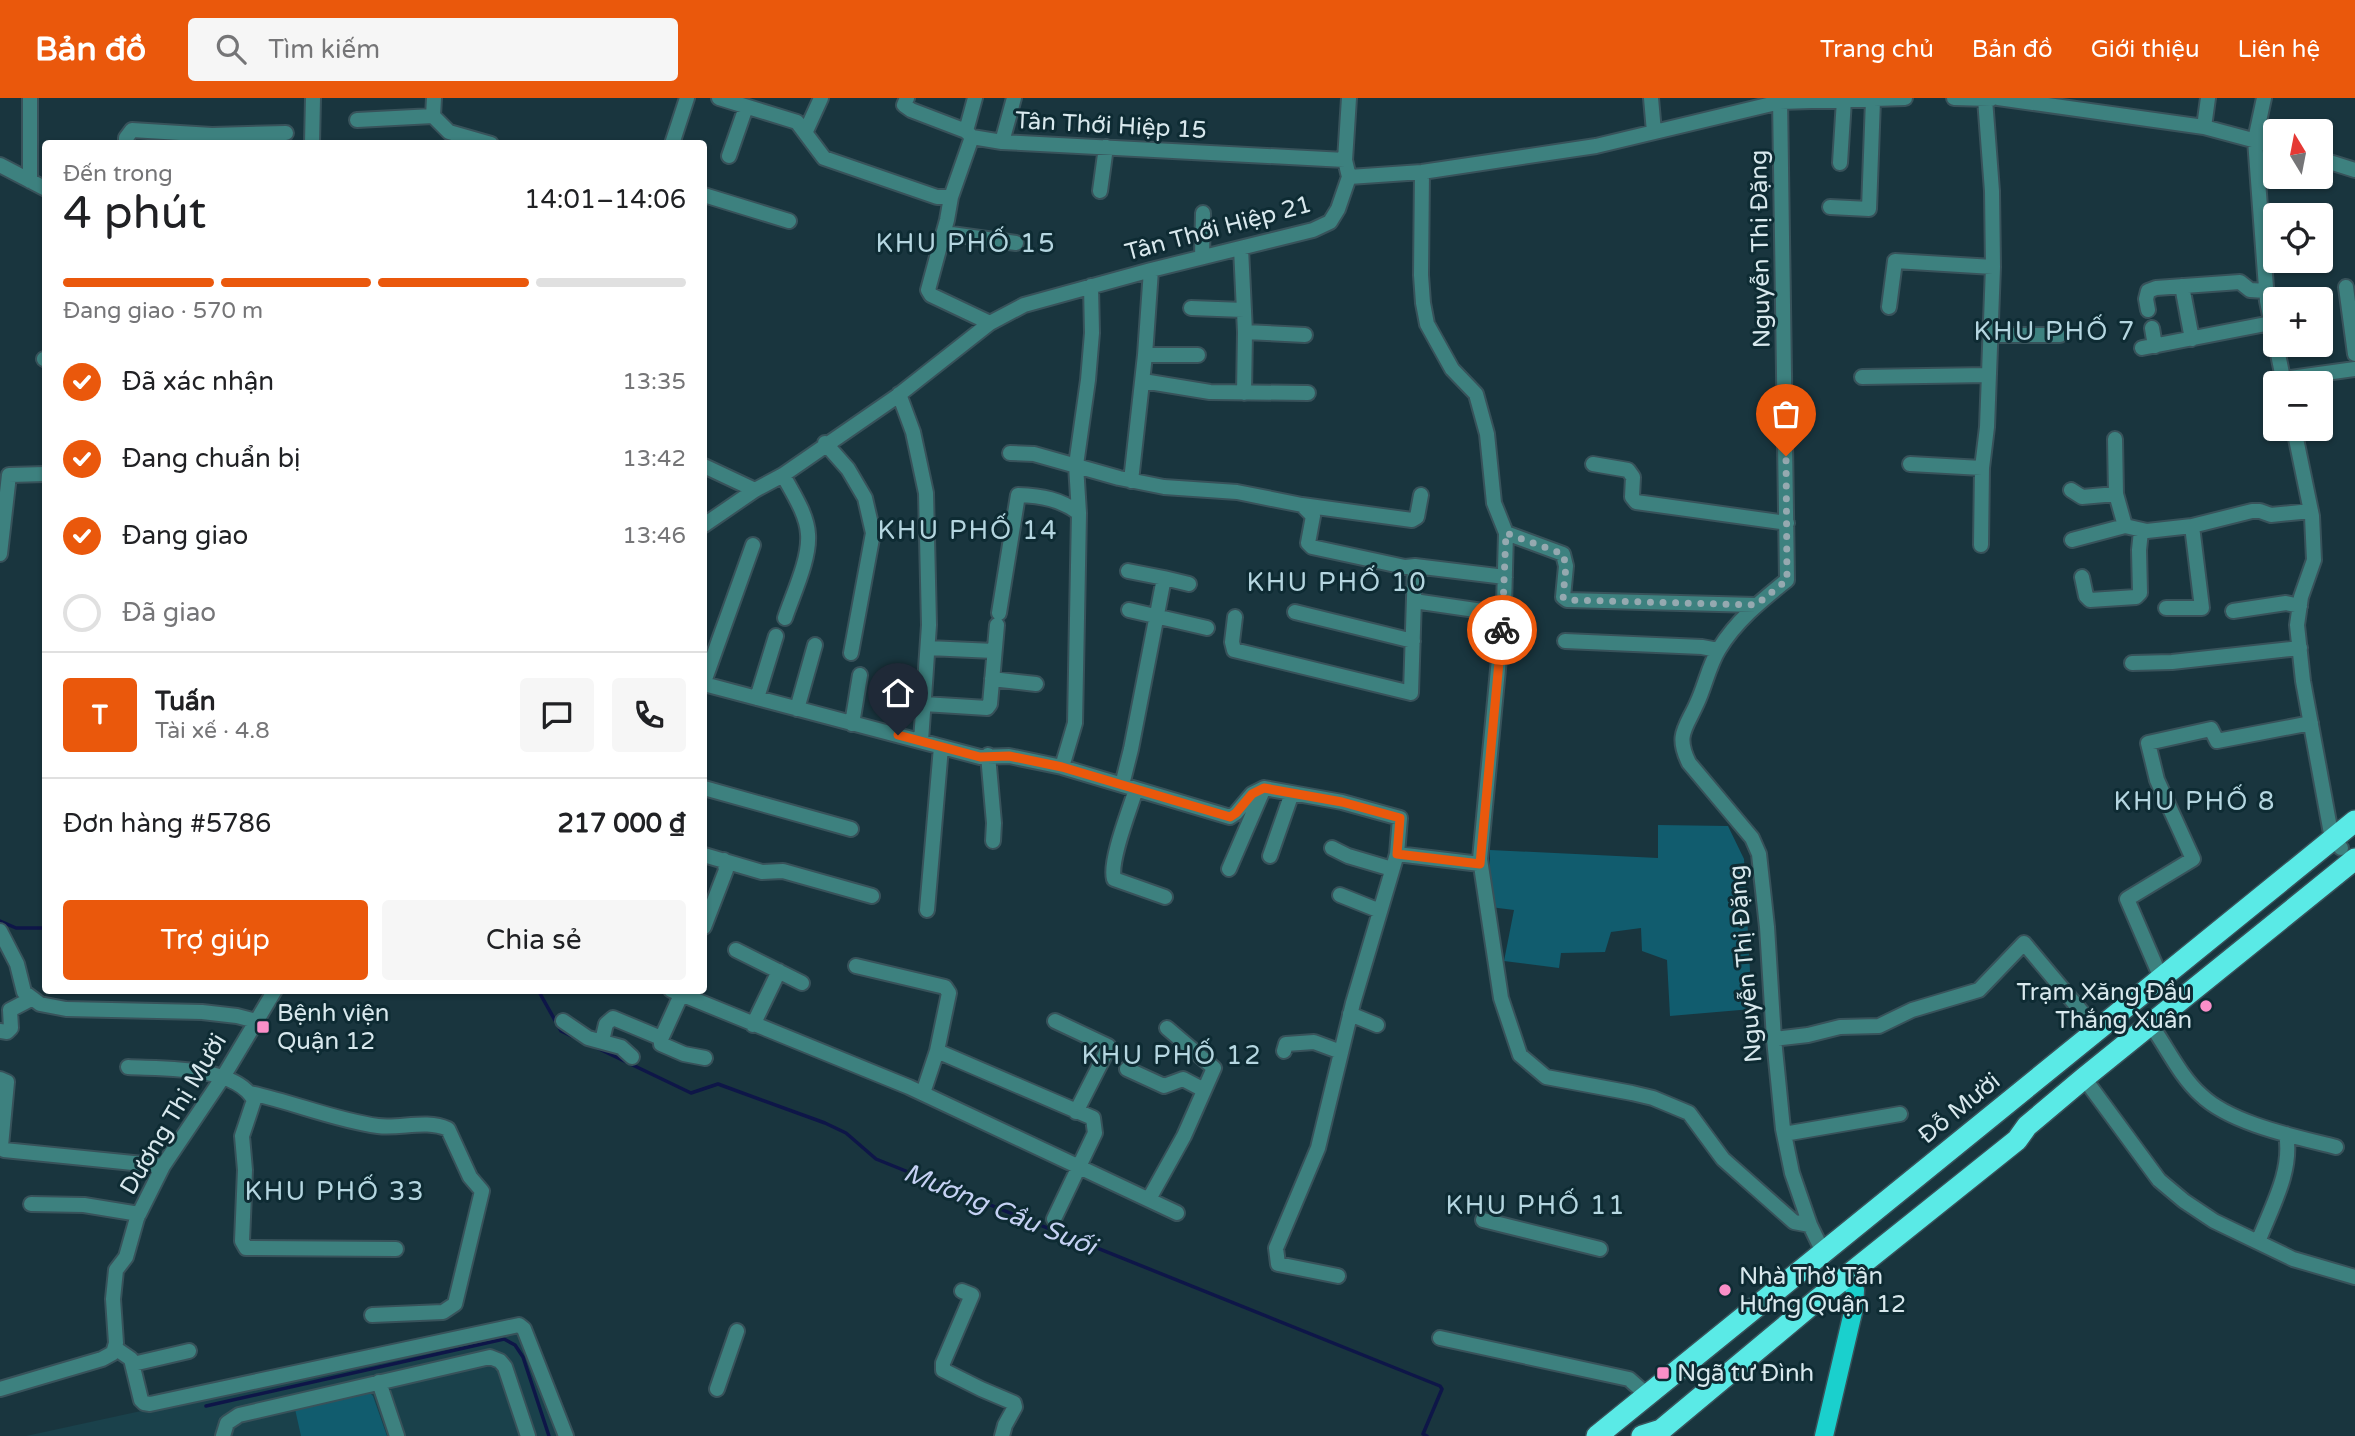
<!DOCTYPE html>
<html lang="vi">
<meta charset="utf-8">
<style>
body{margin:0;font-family:"Varela Round",sans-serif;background:#f6f6f6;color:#202124;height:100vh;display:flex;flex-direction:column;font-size:26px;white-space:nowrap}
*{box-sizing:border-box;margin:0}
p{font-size:23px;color:#757577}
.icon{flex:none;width:38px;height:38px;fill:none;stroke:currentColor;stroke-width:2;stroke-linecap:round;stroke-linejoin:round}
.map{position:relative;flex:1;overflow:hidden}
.drawer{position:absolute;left:42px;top:42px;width:665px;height:854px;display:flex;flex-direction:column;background:#fff;border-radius:7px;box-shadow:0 2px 5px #0004}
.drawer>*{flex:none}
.needle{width:46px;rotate:350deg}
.tools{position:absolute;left:2263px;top:21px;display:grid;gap:14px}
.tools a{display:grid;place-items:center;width:70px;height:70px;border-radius:7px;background:#fff;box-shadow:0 2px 5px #0004;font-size:35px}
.pin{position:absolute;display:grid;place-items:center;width:60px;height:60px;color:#fff;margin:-72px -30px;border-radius:50% 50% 50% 0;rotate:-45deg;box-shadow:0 0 7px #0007}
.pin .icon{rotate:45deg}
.courier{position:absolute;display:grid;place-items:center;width:70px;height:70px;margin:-35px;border:5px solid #ea580c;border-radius:50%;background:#fff;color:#222;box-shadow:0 2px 9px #0007}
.head em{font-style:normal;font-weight:600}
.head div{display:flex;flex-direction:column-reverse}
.head{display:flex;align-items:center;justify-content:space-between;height:119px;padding:0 21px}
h1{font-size:46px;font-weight:600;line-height:52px}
.bar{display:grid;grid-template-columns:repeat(4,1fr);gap:10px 7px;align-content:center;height:84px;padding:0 21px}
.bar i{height:9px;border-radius:5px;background:#e0e0e0}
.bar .active{background:#ea580c}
.bar p{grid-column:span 4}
.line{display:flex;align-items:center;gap:18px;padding:0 21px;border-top:2px solid #e0e0e0}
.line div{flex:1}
.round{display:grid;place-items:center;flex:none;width:74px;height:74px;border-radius:7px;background:#f6f6f6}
ol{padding:0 21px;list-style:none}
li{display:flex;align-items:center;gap:21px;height:77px}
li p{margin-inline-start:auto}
li .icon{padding:7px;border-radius:50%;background:#ea580c;color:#fff;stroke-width:4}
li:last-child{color:#757577}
li i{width:38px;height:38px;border:4px solid #e0e0e0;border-radius:50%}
.primary-button{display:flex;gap:14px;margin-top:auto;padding:14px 21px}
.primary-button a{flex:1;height:80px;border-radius:7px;background:#ea580c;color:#fff;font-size:28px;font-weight:600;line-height:80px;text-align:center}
.primary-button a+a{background:#f6f6f6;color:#202124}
header{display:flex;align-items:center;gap:42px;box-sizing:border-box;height:98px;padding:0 35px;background:#ea580c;color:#fff}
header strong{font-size:33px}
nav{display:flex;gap:38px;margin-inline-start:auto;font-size:24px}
.search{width:490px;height:63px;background:#f6f6f6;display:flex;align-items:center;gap:18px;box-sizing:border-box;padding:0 24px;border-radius:7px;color:#757577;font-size:26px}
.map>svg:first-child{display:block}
</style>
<header>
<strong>Bản đồ</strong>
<div class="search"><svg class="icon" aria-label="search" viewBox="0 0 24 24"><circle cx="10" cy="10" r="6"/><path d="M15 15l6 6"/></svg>Tìm kiếm</div>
<nav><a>Trang chủ</a><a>Bản đồ</a><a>Giới thiệu</a><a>Liên hệ</a></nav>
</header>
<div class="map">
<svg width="2355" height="1338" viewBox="0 0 2355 1338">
<rect width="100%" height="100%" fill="#19353e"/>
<!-- built -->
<path fill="#1a414b" d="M519,1231L558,1338H26Z"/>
<!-- green -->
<path fill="#115c6e" d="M1658,727L1728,728L1744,761L1752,911L1670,918L1667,862L1642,853L1641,830L1611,834L1605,854L1561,855L1559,870L1504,863L1514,812L1490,809V752L1658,760Z
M369,1294L373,1298L387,1338H301L295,1311Z"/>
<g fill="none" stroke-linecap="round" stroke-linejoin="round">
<!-- stream -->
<path stroke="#0e1648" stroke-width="3.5" d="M0,823L16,830H46
M538,892L561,933L578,941
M591,947L691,995L718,986L825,1025L846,1035L876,1061L1440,1288L1442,1291L1423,1336L1427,1338
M206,1308L504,1241L515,1247L523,1259L549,1338"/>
<defs>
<path id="minor" d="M719,0L797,24L824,60L937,99H951L972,39L1002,44L1345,62L1349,79
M907,0L904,7L911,12L966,33
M1651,0L1654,34
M1780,0L1787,482C1761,503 1737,522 1719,551C1709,567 1705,588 1697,605C1686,630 1675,637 1689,665L1752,740L1759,756L1767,829L1774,941L1783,1031L1792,1075L1810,1127L1823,1154
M1954,0L1991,1
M1998,0L2204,29L2275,48
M2264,0L2255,42L2267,203L2284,285
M433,18L449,34L491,46
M357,22L433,18L434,0
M2204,29L2208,0
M806,33L821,0
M971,38L966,33L975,0
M1002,44L1014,0
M126,46V40L132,32L212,37L286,35
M312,46L313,0
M672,46L687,0
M729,58L746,9
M2320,61L2355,72
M1345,62L1349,0
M1840,65L1844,2
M0,67L46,91
M1422,74L1421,177L1423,205L1427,226L1452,271L1476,296L1487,336L1494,405L1506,435L1504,508L1480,761L1501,900L1520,957L1546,979L1632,995L1653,1000L1689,1015L1723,1061L1794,1124L1810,1127
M30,83V0
M1100,93L1106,49
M704,97L789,123
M951,99L947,122L928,192L931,197L990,225
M1830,109L1869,111L1873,2
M944,135L1016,145
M1241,150L1245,234L1244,295
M1202,159L1203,115
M2182,188L2192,241
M2346,189L2355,256
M1889,209L1895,163L1993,169
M1191,210L1244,212
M2148,212L2146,201L2148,193L2156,190L2240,184L2250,192L2266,193
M2152,230L2155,248
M1245,234L1305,237
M1990,237H2060
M2142,250L2271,225
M1145,257L1151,172
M44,261L46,262
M1862,279L1988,277
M2283,281L2355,271
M1143,283L1210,294L1308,295
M899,296L913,334L926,395L929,527L921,643
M2294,331L2312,418L2314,462L2301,499L2297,527L2303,583L2332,741L2341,750
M2115,341L2116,396L2125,428L2147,433L2192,428L2252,413H2260L2271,417L2311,413
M825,345L848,371L865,400L873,435L851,555
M1010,355L1034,356L1119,380L1164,389L1237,394L1302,407L1313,418L1308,445L1312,449L1405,469L1415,468L1411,595L1234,552L1232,544L1235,519
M1593,366L1628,372L1633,379L1632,399L1636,404L1787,425
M1910,366L1982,370
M704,368L755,392
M783,377C792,394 807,416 808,436C810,461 793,496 785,520
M1131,383L1145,257H1198
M2071,392L2082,399L2116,396
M1302,407L1412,422L1417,419L1421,397
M1079,415L1076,367L1088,282L1092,235L1091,188
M704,427L755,392L783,377L896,299L990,225L1024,207L1151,172L1313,132L1330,124L1338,111L1349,79L1422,74L1596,48L1780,4L1905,0
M1506,435L1563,456L1566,468L1563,499L1567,502L1756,507
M2072,442L2125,428
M1981,447L1982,370L1987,329L1993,169L1992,93L1985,1
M0,456L9,377L46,376
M1415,468L1505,479
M2082,479L2086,498L2090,502L2136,499L2140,495L2139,452L2141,433
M1164,480L1189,486
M1414,503L1503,516
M2166,510H2202L2192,428
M1129,512L1207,530
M2233,513L2286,505L2300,508
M1295,514L1413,543
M999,515L1018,397C1042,398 1060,401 1079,415L1075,625L1062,669
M1565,543L1702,549L1718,552
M928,550L994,553
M2132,565L2172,564L2300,550
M992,581L1036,586
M704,584L753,447
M704,586L980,659L1009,658L1062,669L1230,719L1236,715L1252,696L1264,690L1342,704L1400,720L1397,756
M757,600L776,538
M924,606L987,610L990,606L997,527
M797,611L815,547
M852,626L860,577
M988,657L994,725L993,743
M1122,687L1131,651L1164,480L1128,473
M704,690L851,731
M1136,691C1130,711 1109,763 1114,781L1165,799
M1332,750L1348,758L1392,771
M704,757L762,774L783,773L872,798
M1270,758L1292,695
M1229,771L1264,690
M1340,797L1380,813
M927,812L941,649
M704,829L726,772L724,762
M0,833L17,866L24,894L40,906L66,911L202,914L237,918L256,923
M736,852L802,885
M856,868L945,889L949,895L937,953L1093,1020L1095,1035L1054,1121
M2161,880L2127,801L2193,761L2157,682L2148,645L2211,631L2217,643L2311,625
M671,892L909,989L1177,1115
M681,897L661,941V946L684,956L705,960
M1350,916L1377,927
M563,923L588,940L621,949L632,959
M1055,923L1108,948V951L1076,1014
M753,927L779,873
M0,933L7,934L11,930L10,912L31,901
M2157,936C2170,956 2183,981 2201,997C2231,1026 2297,1039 2336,1049
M1774,941L1808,937L1840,929L1879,928L1912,912L1979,892L2024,845L2097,932
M602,943L606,926L613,920L661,940
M1284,953L1286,946L1314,944L1341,954
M128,969C162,971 235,967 254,1002L242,1038L245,1072L242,1143L246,1150L396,1151
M1127,971L1164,988L1183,981L1204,992
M2084,980L2159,1082L2184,1103L2214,1123L2293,1161L2355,1179
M0,981L7,984L1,1048L4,1052L163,1068
M250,995C293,1004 334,1022 378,1028C401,1031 426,1021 448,1031L470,1079L482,1093L455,1206L443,1214L372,1217
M923,995L937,953
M1784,1036L1900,1016
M1149,1101L1184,1038L1214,970L1167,930
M31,1106L84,1107L139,1116
M1483,1122L1600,1151
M2258,1144C2271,1110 2293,1073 2286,1036
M1338,1178L1278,1166L1276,1150L1318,1050L1353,905L1397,756L1480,766
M962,1193L972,1197L943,1265V1272L981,1291L1014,1305L1015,1309L1005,1327L1002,1338
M1440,1240L1629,1281L1647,1297
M115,1250L131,1261L141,1302L144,1305L150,1306L519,1227L524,1231L566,1338
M133,1266L189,1253
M379,1284L397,1338
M0,1291L102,1261L113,1255L116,1245L113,1201L116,1172L126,1159L137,1120L163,1068L223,979L275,892
M717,1291L737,1233
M223,1338L227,1325L239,1317L490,1259L500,1263L505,1269L528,1338"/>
<path id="major" d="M1824,1338L1854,1210L1855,1192L1850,1183"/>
<path id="highway" d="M1597,1338L2355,723
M1642,1338L1661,1332L1817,1202L2017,1042L2027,1028L2084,980L2355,761"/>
</defs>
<!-- minor casing -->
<use href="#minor" stroke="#38525a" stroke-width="18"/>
<!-- major casing -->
<use href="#major" stroke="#38525a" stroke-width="21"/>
<!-- highway casing -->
<use href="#highway" stroke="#38525a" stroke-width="24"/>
<!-- minor -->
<use href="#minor" stroke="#3d817f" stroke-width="14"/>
<!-- major -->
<use href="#major" stroke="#1ad0cd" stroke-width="18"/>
<!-- highway -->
<use href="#highway" stroke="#5aeae6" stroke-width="21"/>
</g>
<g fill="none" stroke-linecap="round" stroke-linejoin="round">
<!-- done -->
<path stroke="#95a9b0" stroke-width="7" stroke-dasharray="0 12.6" d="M1502,532L1506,435L1563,456L1566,468L1563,499L1567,502L1756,507L1787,482L1786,358"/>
<!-- route -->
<path stroke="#ea580c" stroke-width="9" d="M898,637L980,659L1009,658L1062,669L1230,719L1236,715L1252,696L1264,690L1342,704L1400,720L1397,756L1480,766L1502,532"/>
</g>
<!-- markers -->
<g fill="#fa8fc8" stroke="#0e2b33" stroke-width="2.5">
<circle cx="2206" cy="908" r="7"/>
<rect x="256" y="922" width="14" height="14" rx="3.5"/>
<circle cx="1725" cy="1192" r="7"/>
<rect x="1656" y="1268" width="14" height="14" rx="3.5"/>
</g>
<g text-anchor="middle" stroke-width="6" stroke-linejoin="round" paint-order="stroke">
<!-- street labels -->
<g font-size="24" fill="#d8e8ed" stroke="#0e2b33">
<text transform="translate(1111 27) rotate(3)" y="8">Tân Thới Hiệp 15</text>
<text transform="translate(1218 130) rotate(-15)" y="8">Tân Thới Hiệp 21</text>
<text transform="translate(1760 151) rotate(-91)" y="8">Nguyễn Thị Đặng</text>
<text transform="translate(1745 866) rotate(-95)" y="8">Nguyễn Thị Đặng</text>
<text transform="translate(1959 1010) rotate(-39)" y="8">Đỗ Mười</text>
<text transform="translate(173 1016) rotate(-59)" y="8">Dương Thị Mười</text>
</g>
<!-- poi labels -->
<g font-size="24" fill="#d8e8ed" stroke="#0e2b33" text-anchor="start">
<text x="2192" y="902" text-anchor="end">Trạm Xăng Đầu<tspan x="2192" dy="28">Thắng Xuân</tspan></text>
<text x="277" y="923">Bệnh viện<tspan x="277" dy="28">Quận 12</tspan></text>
<text x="1739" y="1186">Nhà Thờ Tân<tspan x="1739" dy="28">Hưng Quận 12</tspan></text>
<text x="1677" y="1283">Ngã tư Đình</text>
</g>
<!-- neighbourhood labels -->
<g font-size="26" letter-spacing="2" fill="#b5d6e0" stroke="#0e2b33">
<text x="966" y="154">KHU PHỐ 15</text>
<text x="2055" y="242">KHU PHỐ 7</text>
<text x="968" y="441">KHU PHỐ 14</text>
<text x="1337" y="493">KHU PHỐ 10</text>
<text x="2195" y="712">KHU PHỐ 8</text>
<text x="1172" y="966">KHU PHỐ 12</text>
<text x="335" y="1102">KHU PHỐ 33</text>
<text x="1536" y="1116">KHU PHỐ 11</text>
</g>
<!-- water labels -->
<g font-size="26" font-style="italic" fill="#c5d1f3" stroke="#0e2b33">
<text transform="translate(1000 1111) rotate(22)" y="9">Mương Cầu Suối</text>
</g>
</g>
</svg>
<div class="tools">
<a><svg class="needle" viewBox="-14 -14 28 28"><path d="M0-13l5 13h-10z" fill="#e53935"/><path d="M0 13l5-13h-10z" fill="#757577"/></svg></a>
<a><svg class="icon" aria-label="locate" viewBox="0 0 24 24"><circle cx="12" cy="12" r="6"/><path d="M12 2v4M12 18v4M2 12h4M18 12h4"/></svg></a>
<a>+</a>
<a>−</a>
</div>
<div class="pin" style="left:1786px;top:358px;background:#ea580c"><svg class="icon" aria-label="bag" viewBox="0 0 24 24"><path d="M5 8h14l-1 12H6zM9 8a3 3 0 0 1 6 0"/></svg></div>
<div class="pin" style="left:898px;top:637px;background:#1f2937"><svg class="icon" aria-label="home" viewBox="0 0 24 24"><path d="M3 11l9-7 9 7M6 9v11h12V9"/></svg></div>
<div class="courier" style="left:1502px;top:532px"><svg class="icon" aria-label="bike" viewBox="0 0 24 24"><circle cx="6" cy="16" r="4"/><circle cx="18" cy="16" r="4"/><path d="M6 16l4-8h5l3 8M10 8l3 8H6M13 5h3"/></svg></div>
<section class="drawer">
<div class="head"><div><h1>4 phút</h1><p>Đến trong</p></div><em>14:01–14:06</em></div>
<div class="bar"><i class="active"></i><i class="active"></i><i class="active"></i><i></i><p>Đang giao · 570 m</p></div>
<ol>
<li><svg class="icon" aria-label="check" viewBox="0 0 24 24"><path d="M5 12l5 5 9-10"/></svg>Đã xác nhận<p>13:35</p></li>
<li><svg class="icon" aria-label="check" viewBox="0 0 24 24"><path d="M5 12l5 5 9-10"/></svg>Đang chuẩn bị<p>13:42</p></li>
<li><svg class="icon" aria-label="check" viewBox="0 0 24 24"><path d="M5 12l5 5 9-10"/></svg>Đang giao<p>13:46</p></li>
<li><i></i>Đã giao</li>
</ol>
<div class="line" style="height:126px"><b class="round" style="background:#ea580c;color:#fff">T</b><div><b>Tuấn</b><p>Tài xế · 4.8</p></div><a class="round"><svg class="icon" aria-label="chat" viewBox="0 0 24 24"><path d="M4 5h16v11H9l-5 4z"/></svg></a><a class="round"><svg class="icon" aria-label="phone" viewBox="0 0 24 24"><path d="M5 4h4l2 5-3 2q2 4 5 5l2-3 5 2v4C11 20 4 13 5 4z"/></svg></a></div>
<div class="line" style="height:91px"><div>Đơn hàng #5786</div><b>217 000 ₫</b></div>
<div class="primary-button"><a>Trợ giúp</a><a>Chia sẻ</a></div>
</section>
</div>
